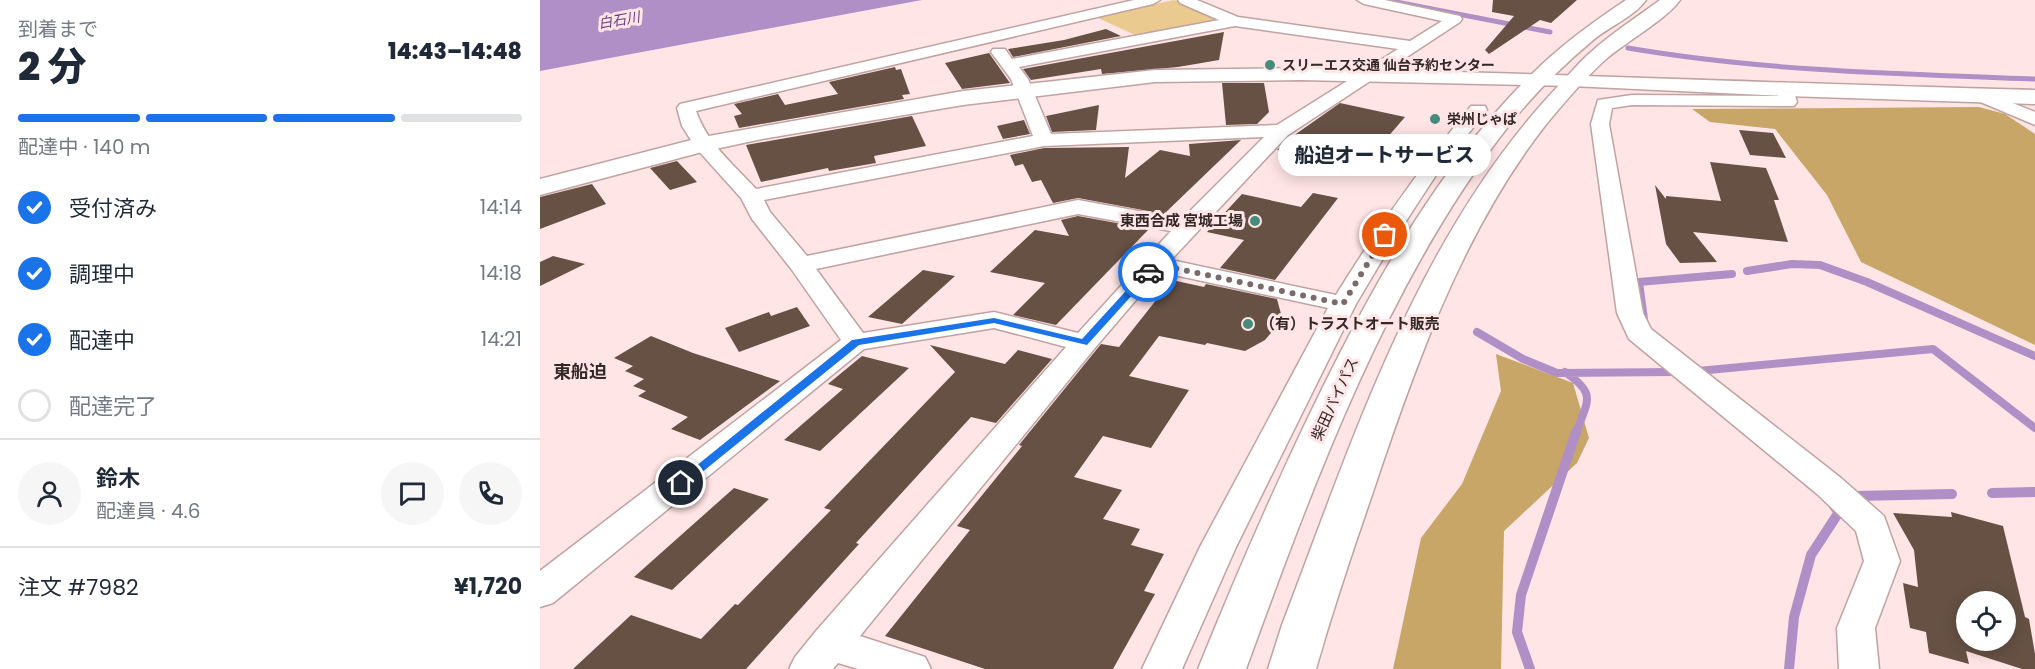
<!DOCTYPE html>
<html lang="ja">
<meta charset="utf-8">
<style>
body{margin:0;font-family:Poppins,"Noto Sans JP",sans-serif;background:#f6f6f7;color:#1f2937;height:100vh;display:flex;flex-direction:column;font-size:22px;white-space:nowrap}
*{box-sizing:border-box;margin:0}
p{font-size:20px;color:#747a83}
.icon{flex:none;width:33px;height:33px;fill:none;stroke:currentColor;stroke-width:2;stroke-linecap:round;stroke-linejoin:round}
.map{position:relative;flex:1;overflow:hidden}
.side{display:flex;flex-direction:column;background:#fff;width:540px}
.side>*{flex:none}
.fabs{position:absolute;left:1416px;top:591px;display:grid;gap:12px}
.fabs a{display:grid;place-items:center;width:60px;height:60px;border-radius:50%;background:#fff;box-shadow:0 3px 15px #0003;font-size:30px}
.pin{position:absolute;display:grid;place-items:center;width:51px;height:51px;color:#fff;margin:-26px;border:3px solid #fff;border-radius:50%;box-shadow:0 2px 6px #0007}
.courier{position:absolute;display:grid;place-items:center;width:60px;height:60px;margin:-30px;border:4px solid #1a73e8;border-radius:50%;background:#fff;color:#222;box-shadow:0 2px 8px #0007}
.bubble{position:absolute;height:42px;border-radius:21px;background:#fff;box-shadow:0 3px 15px #0003;font-size:20px;font-weight:800;line-height:42px;text-align:center}
.head em{font-style:normal;font-weight:800}
.head div{display:flex;flex-direction:column-reverse}
.head{display:flex;align-items:center;justify-content:space-between;height:102px;padding:0 18px}
h1{font-size:39px;font-weight:800;line-height:45px}
.bar{display:grid;grid-template-columns:repeat(4,1fr);gap:9px 6px;align-content:center;height:72px;padding:0 18px}
.bar i{height:8px;border-radius:4px;background:#e0e1e3}
.bar .active{background:#1a73e8}
.bar p{grid-column:span 4}
.line{display:flex;align-items:center;gap:15px;padding:0 18px;border-top:2px solid #e0e1e3}
.line div{flex:1}
.round{display:grid;place-items:center;flex:none;width:63px;height:63px;border-radius:32px;background:#f6f6f7}
ol{padding:0 18px;list-style:none}
li{display:flex;align-items:center;gap:18px;height:66px}
li p{margin-inline-start:auto}
li .icon{padding:6px;border-radius:50%;background:#1a73e8;color:#fff;stroke-width:4}
li:last-child{color:#747a83}
li i{width:33px;height:33px;border:3px solid #e0e1e3;border-radius:50%}
main{display:flex;flex:1;min-height:0}
.map>svg:first-child{display:block}
</style>
<main>
<section class="side">
<div class="head"><div><h1>2 分</h1><p>到着まで</p></div><em>14:43–14:48</em></div>
<div class="bar"><i class="active"></i><i class="active"></i><i class="active"></i><i></i><p>配達中 · 140 m</p></div>
<ol>
<li><svg class="icon" aria-label="check" viewBox="0 0 24 24"><path d="M5 12l5 5 9-10"/></svg>受付済み<p>14:14</p></li>
<li><svg class="icon" aria-label="check" viewBox="0 0 24 24"><path d="M5 12l5 5 9-10"/></svg>調理中<p>14:18</p></li>
<li><svg class="icon" aria-label="check" viewBox="0 0 24 24"><path d="M5 12l5 5 9-10"/></svg>配達中<p>14:21</p></li>
<li><i></i>配達完了</li>
</ol>
<div class="line" style="height:108px"><a class="round"><svg class="icon" aria-label="person" viewBox="0 0 24 24"><circle cx="12" cy="8" r="4"/><path d="M4 21q1-7 8-7t8 7"/></svg></a><div><b>鈴木</b><p>配達員 · 4.6</p></div><a class="round"><svg class="icon" aria-label="chat" viewBox="0 0 24 24"><path d="M4 5h16v11H9l-5 4z"/></svg></a><a class="round"><svg class="icon" aria-label="phone" viewBox="0 0 24 24"><path d="M5 4h4l2 5-3 2q2 4 5 5l2-3 5 2v4C11 20 4 13 5 4z"/></svg></a></div>
<div class="line" style="height:78px"><div>注文 #7982</div><b>¥1,720</b></div>
</section>
<div class="map">
<svg width="1495" height="669" viewBox="0 0 1495 669">
<rect width="100%" height="100%" fill="#ffe5e5"/>
<!-- green -->
<path fill="#ebca8f" d="M634,0L677,17L674,21L595,35L556,17Z"/>
<!-- forest -->
<path fill="#c7a668" d="M1439,107L1465,114L1495,134V345L1321,262L1287,195L1235,129L1170,122L1152,109Z
M956,354L1033,383L1049,438L1037,463L964,531L961,669H853L881,538L922,484L961,391Z"/>
<!-- water -->
<path fill="#b08fc7" d="M0,0H382L0,71Z"/>
<g fill="none" stroke-linecap="round" stroke-linejoin="round">
<!-- stream-far2 -->
<path stroke="#b08fc7" stroke-width="5" d="M846,0L1010,32
M1088,48C1223,71 1358,74 1495,79"/>
<!-- stream-far1 -->
<path stroke="#b08fc7" stroke-width="8" d="M1207,271L1252,264L1280,265L1327,282L1495,356
M1104,319L1099,282L1192,274
M937,332L983,359L1017,373L1136,372
M1155,369L1158,371L1393,349L1495,428
M1025,372C1058,395 1047,400 1036,434"/>
<!-- stream -->
<path stroke="#b08fc7" stroke-width="10" d="M1452,493L1495,492
M1314,496L1412,494
M990,669L977,632L981,595L1036,432
M1249,669L1254,617L1271,555L1299,512L1294,506"/>
</g>
<!-- building -->
<path fill="#675145" fill-rule="evenodd" d="M953,0H1037L1011,23L1000,20L949,54L945,50L974,16L952,12Z
M566,29L581,36L473,57L468,49L524,40Z
M684,32L679,60L638,67L562,74L561,69L491,80L483,69Z
M449,53L470,83L422,89L405,63Z
M355,67L356,70L361,69L370,94L362,95L364,99L199,128L194,116L202,114L194,104L238,94L245,105L298,94L289,82Z
M682,83H724L729,112L717,124L686,125Z
M800,103L865,117L846,139L828,135L799,164L737,150L746,141Z
M559,105L556,130L512,132L506,116Z
M372,116L386,146L334,156L336,163L289,171L288,168L221,182L206,145Z
M484,120L490,134L463,139L457,126Z
M1199,130L1233,133L1246,158L1210,155Z
M701,140L624,214L538,198L513,203L501,180L492,182L483,164L475,166L470,155L504,148L589,147L585,178L620,150L650,156L649,144Z
M137,161L157,182L130,190L110,168Z
M1170,162L1226,168L1239,200H1234L1248,242L1153,232L1177,262L1140,263L1126,244L1115,185L1126,199V196L1181,201Z
M52,184L66,204L0,229V197Z
M773,193L798,198L735,280L680,268L704,240L667,232L702,194L761,207Z
M538,216L609,229L516,325L473,315L505,283L450,272L495,230L529,236L521,220Z
M13,256L45,264L0,286V262Z
M383,270L415,276L362,324L328,317Z
M632,280L664,287L666,284L737,299L741,314L736,327L725,340L705,351L667,343L665,345L619,336L589,376L649,390L611,448L563,436L534,477L582,490L563,519L600,529L591,545L624,554L604,591L615,594L573,669H445L345,636L430,530L417,526L482,446L479,445L561,344L579,347Z
M257,307L270,326L199,352L185,328L229,312L231,316Z
M111,336L153,353L240,381L160,440L131,429L148,417L98,396L106,391L93,386L104,379L85,371L93,366L74,358Z
M390,345L465,364L478,350L512,359L456,423L431,417L316,543L319,544L206,669H33L91,615L161,639L195,604L198,605L291,510L284,508L415,372Z
M322,356L369,368L280,451L244,440L303,389L288,384Z
M194,488L229,499L132,590L94,577Z
M1411,512L1463,526L1485,617L1489,619L1495,654V669H1482L1426,651L1429,664L1389,653L1386,632L1370,628L1363,583L1378,587L1374,550L1353,513L1412,517ZM1426,602H1466V640H1426Z"/>
<g fill="none" stroke-linecap="round" stroke-linejoin="round">
<defs>
<path id="street" d="M594,0H620L613,4L156,111C167,143 193,164 216,189L493,136L471,79L451,52L453,49H465L472,59L679,20L640,3L638,0H657L698,17L870,41L902,21L824,4L817,0H845L920,16L922,19L920,22L748,135L631,260L796,295C838,227 881,167 931,106H945L947,110L898,172L857,235L816,304L696,547L642,669H602L660,547L788,308L620,272L554,349L320,636L385,657L391,669H318L298,663L293,669H249L255,657L276,631L526,347L454,328L324,349L13,603L0,607V571L301,340L252,270L212,219L201,198L156,148L142,126L137,108L140,104ZM695,26L858,49L737,125L511,134L488,79L479,67ZM724,137L642,219L538,200L267,256L230,212L224,200L504,146ZM538,214L631,231L538,333L454,312L323,333L276,269Z
M1246,85L1252,86L1257,102L1254,106L1092,105L1072,108L1069,124L1103,313L1111,329L1301,478L1344,516L1360,561L1335,628L1339,669H1299L1297,628L1324,561L1316,531L1277,494L1089,339L1077,313L1051,124L1058,100L1092,95L1238,96L1237,90L1240,86Z
M1437,89L1495,112V125L1431,98L1428,94L1431,90Z"/>
<path id="secondary" d="M760,68C1005,73 1250,84 1495,90V104L1246,96L1031,86L760,80L615,82L423,105L222,139L166,151L0,195V179L163,137L423,91L615,70Z"/>
<path id="highway" d="M1086,0H1106C1094,17 1068,27 1052,41C1021,67 991,97 967,128C847,281 772,488 706,669H658C701,563 747,457 799,355C851,254 911,153 993,73C1021,45 1053,22 1086,0Z
M1120,0H1140C1127,19 1084,43 1065,60C1045,78 1022,105 1004,127C922,233 875,366 833,492C813,550 793,609 776,669H728L742,625C814,437 878,233 1020,84C1030,74 1040,61 1051,52C1072,33 1097,17 1120,0Z"/>
</defs>
<!-- street casing -->
<use href="#street" stroke="#c0a2a2" stroke-width="3"/>
<!-- secondary casing -->
<use href="#secondary" stroke="#c0a2a2" stroke-width="3"/>
<!-- highway casing -->
<use href="#highway" stroke="#c0a2a2" stroke-width="3"/>
<!-- street -->
<use href="#street" fill="#fff" fill-rule="evenodd"/>
<!-- secondary -->
<use href="#secondary" fill="#fff" fill-rule="evenodd"/>
<!-- highway -->
<use href="#highway" fill="#fff" fill-rule="evenodd"/>
</g>
<!-- route -->
<path fill="#1a73e8" d="M605,270L613,272L547,345L454,323L319,345L145,486H136L135,483L312,340L454,318L542,339Z"/>
<g fill="none" stroke-linecap="round" stroke-linejoin="round">
<!-- done -->
<path stroke="#7a6a6a" stroke-width="6" stroke-dasharray="0 10.8" d="M608,272L615,264L803,304L845,235"/>
</g>
<!-- markers -->
<g fill="#478a7e" stroke="#ffe5e5" stroke-width="2">
<circle cx="730" cy="65" r="6"/>
<circle cx="895" cy="119" r="6"/>
<circle cx="715" cy="221" r="6"/>
<circle cx="708" cy="324" r="6"/>
</g>
<g text-anchor="middle" stroke-width="6" stroke-linejoin="round" paint-order="stroke">
<!-- far-water labels -->
<g font-size="14" font-style="italic" fill="#693d83" stroke="#ffe5e5">
<text transform="translate(79 20) rotate(-10)" y="5">白石川</text>
</g>
<!-- far-poi labels -->
<g font-size="14" font-weight="bold" fill="#332828" stroke="#ffe5e5" text-anchor="start">
<text x="742" y="70">スリーエス交通 仙台予約センター</text>
<text x="907" y="124">栄州じゃぱ</text>
</g>
<!-- poi labels -->
<g font-size="15" font-weight="bold" fill="#332828" stroke="#ffe5e5" text-anchor="end">
<text x="703" y="226">東西合成 宮城工場</text>
<text x="720" y="329" text-anchor="start">（有）トラストオート販売</text>
</g>
<!-- street labels -->
<g font-size="15" fill="#332828" stroke="#ffe5e5">
<text transform="translate(795 399) rotate(-65)" y="5">柴田バイパス</text>
</g>
<!-- quarter labels -->
<g font-size="18" font-weight="bold" fill="#332828" stroke="#ffe5e5">
<text x="40" y="378">東船迫</text>
</g>
</g>
</svg>
<div class="fabs">
<a><svg class="icon" aria-label="locate" viewBox="0 0 24 24"><circle cx="12" cy="12" r="6"/><path d="M12 2v4M12 18v4M2 12h4M18 12h4"/></svg></a>
</div>
<div class="pin" style="left:845px;top:235px;background:#ea580c"><svg class="icon" aria-label="bag" viewBox="0 0 24 24"><path d="M5 8h14l-1 12H6zM9 8a3 3 0 0 1 6 0"/></svg></div>
<div class="pin" style="left:141px;top:483px;background:#1f2937"><svg class="icon" aria-label="home" viewBox="0 0 24 24"><path d="M3 11l9-7 9 7M6 9v11h12V9"/></svg></div>
<div class="courier" style="left:608px;top:272px"><svg class="icon" aria-label="car" viewBox="0 0 24 24"><path d="M5 17H2v-5l4-1 3-4h7l3 4 3 1v5h-3M9 17h6M6 11h13"/><circle cx="7" cy="17" r="2"/><circle cx="17" cy="17" r="2"/></svg></div>
<div class="bubble" style="left:738px;top:134px;width:213px">船迫オートサービス</div>
</div>
</main>
